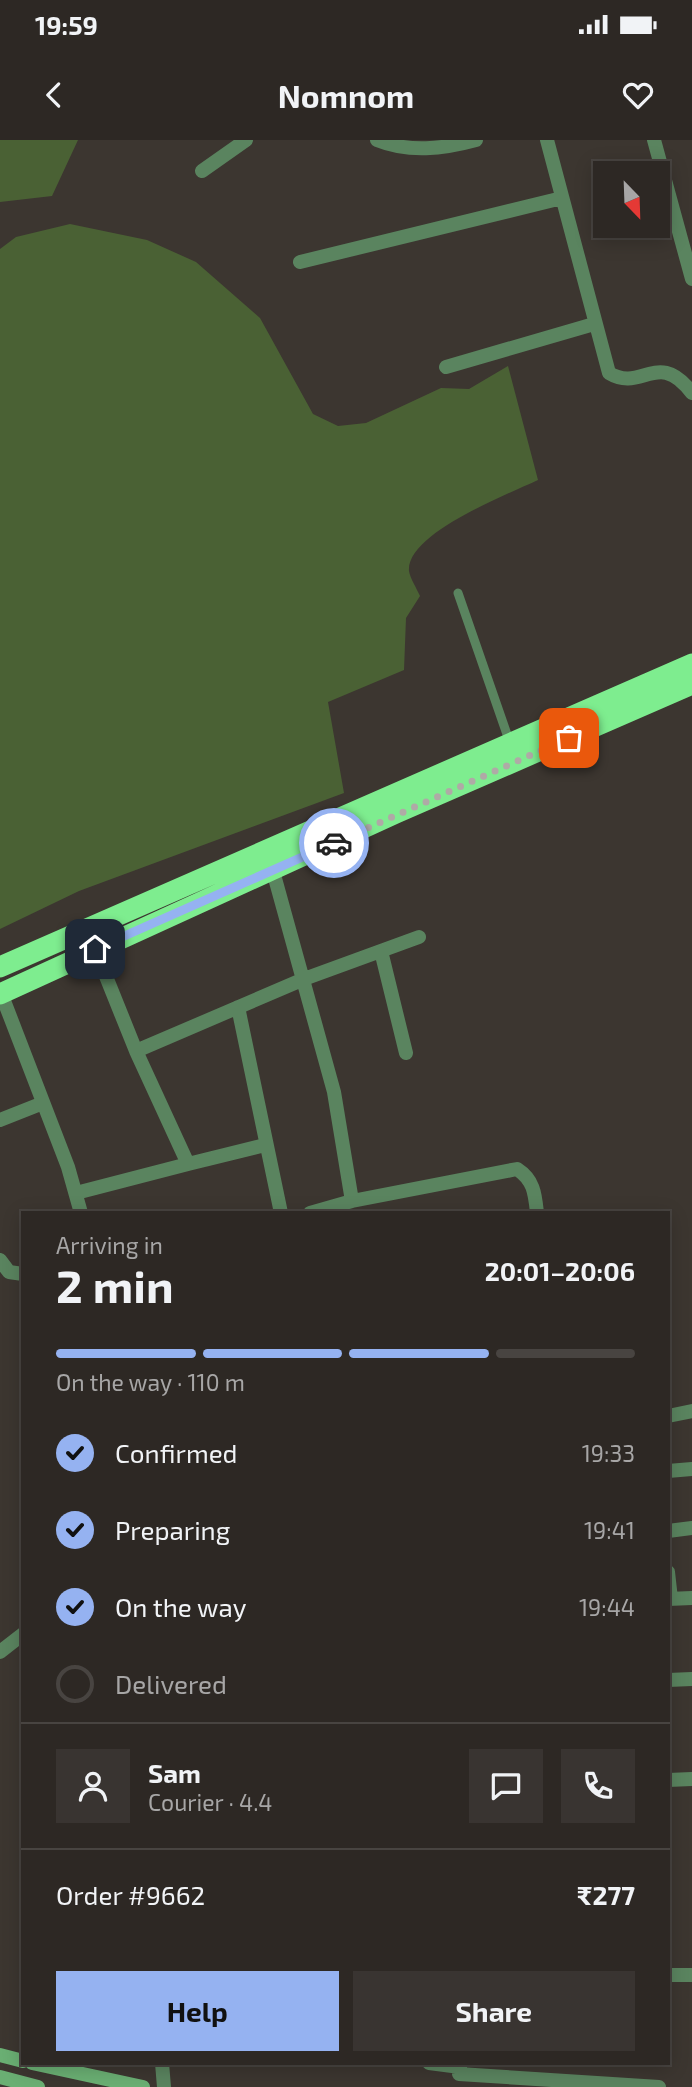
<!DOCTYPE html>
<meta charset="utf-8">
<style>
body{margin:0;font-family:"Exo 2",sans-serif;background:#393431;color:#f1f3f6;height:100vh;display:flex;flex-direction:column;font-size:26px;white-space:nowrap}
*{box-sizing:border-box;margin:0}
p{font-size:23px;color:#a7a6a6}
.icon{flex:none;width:38px;height:38px;fill:none;stroke:currentColor;stroke-width:2;stroke-linecap:round;stroke-linejoin:round}
.map{position:relative;flex:1;overflow:hidden}
.drawer{position:absolute;left:21px;top:1071px;width:649px;height:854px;display:flex;flex-direction:column;background:#2d2824;border-radius:0px;box-shadow:0 4px 18px #0003,0 0 0 2px #484441}
.drawer>*{flex:none}
.needle{width:46px;rotate:157deg}
.tools{position:absolute;left:593px;top:21px;display:grid;gap:14px}
.tools a{display:grid;place-items:center;width:77px;height:77px;border-radius:0px;background:#2d2824;box-shadow:0 4px 18px #0003,0 0 0 2px #484441;font-size:35px}
.pin{position:absolute;display:grid;place-items:center;width:60px;height:60px;color:#fff;margin:-30px;border-radius:14px;box-shadow:0 4px 10px #0006}
.courier{position:absolute;display:grid;place-items:center;width:70px;height:70px;margin:-35px;border:5px solid #95b2f1;border-radius:50%;background:#fff;color:#222;box-shadow:0 2px 9px #0007}
.overview em{font-style:normal;font-weight:700}
.overview div{display:flex;flex-direction:column-reverse}
.overview{display:flex;align-items:center;justify-content:space-between;height:119px;padding:0 35px}
h1{font-size:46px;font-weight:700;line-height:52px}
.bar{display:grid;grid-template-columns:repeat(4,1fr);gap:10px 7px;align-content:center;height:84px;padding:0 35px}
.bar i{height:9px;border-radius:5px;background:#484441}
.bar .current{background:#95b2f1}
.bar p{grid-column:span 4}
.line{display:flex;align-items:center;gap:18px;padding:0 35px;border-top:2px solid #484441}
.line div{flex:1}
.round{display:grid;place-items:center;flex:none;width:74px;height:74px;border-radius:0px;background:#393431}
ol{padding:0 35px;list-style:none}
li{display:flex;align-items:center;gap:21px;height:77px}
li p{margin-inline-start:auto}
li .icon{padding:7px;border-radius:50%;background:#95b2f1;color:#111;stroke-width:4}
li:last-child{color:#a7a6a6}
li i{width:38px;height:38px;border:4px solid #484441;border-radius:50%}
.button{display:flex;gap:14px;margin-top:auto;padding:14px 35px}
.button a{flex:1;height:80px;border-radius:0px;background:#95b2f1;color:#111;font-size:28px;font-weight:700;line-height:80px;text-align:center}
.button a+a{background:#393431;color:#f1f3f6}
.status{display:flex;justify-content:space-between;align-items:center;height:49px;padding:0 35px;background:#2d2824;direction:ltr}
.status svg{height:19px;fill:currentColor}
header{display:flex;justify-content:space-between;align-items:center;height:91px;padding:0 35px;background:#2d2824;font-size:32px;font-weight:700}
.map>svg:first-child{display:block}
</style>
<div class="status"><b>19:59</b><svg viewBox="0 0 49 12"><path d="M0 12V9h3v3zM5 12V6h3v6zM10 12V3h3v9zM15 12V0h3v12zM26 1h20v11H26zM47 4h2v5h-2z"/></svg></div>
<header><svg class="icon" aria-label="back" viewBox="0 0 24 24"><path d="M15 5l-7 7 7 7"/></svg>Nomnom<svg class="icon" aria-label="heart" viewBox="0 0 24 24"><path d="M12 20l-8-8c-3-5 5-10 8-4 3-6 11-1 8 4z"/></svg></header>
<div class="map">
<svg width="692" height="1947" viewBox="0 0 692 1947">
<rect width="100%" height="100%" fill="#3c3630"/>
<!-- green -->
<path fill="#4a6134" d="M0,0H78L52,56L0,62Z
M70,84L147,100L196,122L260,178L313,274L338,286L366,283L441,248L469,249L508,226L538,340C509,354 406,393 409,431C410,438 417,449 420,456L406,478L404,530L328,562L344,653L79,751L0,789V109L16,97Z"/>
<g fill="none" stroke-linecap="round" stroke-linejoin="round">
<!-- lane -->
<path stroke="#5a845f" stroke-width="9" d="M458,453L510,603"/>
<!-- street -->
<path stroke="#5a845f" stroke-width="14" d="M377,0C409,13 443,9 476,0
M547,0L609,233C642,253 658,208 692,253
M654,0L692,139
M202,31L246,0
M300,122L562,58
M446,227L594,184
M273,731L334,952L352,1061
M381,811L406,913
M1,853L68,1027L81,1073
M238,867L281,1073
M136,911L304,839L419,797
M0,980L43,963
M188,1024L265,1005
M76,1053L188,1024L136,911L95,809
M310,1073L352,1061L517,1029C534,1040 535,1054 537,1073
M0,1120L9,1132L23,1134
M668,1276L692,1271
M668,1331L692,1329
M668,1391L692,1388
M668,1432L671,1459
M668,1459L692,1458
M0,1512L23,1494
M668,1540L692,1539
M668,1640L692,1639
M668,1835H692
M162,1923L164,1947
M429,1923L460,1927
M459,1934L659,1947"/>
<!-- secondary -->
<path stroke="#6aaf73" stroke-width="14" d="M0,1915L23,1921
M32,1923L143,1947
M0,1937L38,1947"/>
<!-- highway -->
<path stroke="#7eed8f" stroke-width="21" d="M0,827L692,524
M0,854L396,673L692,544"/>
</g>
<g fill="none" stroke-linecap="round" stroke-linejoin="round">
<!-- done -->
<path stroke="#afaaa6" stroke-width="7" stroke-dasharray="0 12.6" d="M334,703L569,598"/>
<!-- route -->
<path stroke="#95b2f1" stroke-width="9" d="M95,809L334,703"/>
</g>
</svg>
<div class="tools">
<a><svg class="needle" viewBox="-14 -14 28 28"><path d="M0-13l5 13h-10z" fill="#e53935"/><path d="M0 13l5-13h-10z" fill="#a7a6a6"/></svg></a>
</div>
<div class="pin" style="left:569px;top:598px;background:#ea580c"><svg class="icon" aria-label="bag" viewBox="0 0 24 24"><path d="M5 8h14l-1 12H6zM9 8a3 3 0 0 1 6 0"/></svg></div>
<div class="pin" style="left:95px;top:809px;background:#1f2937"><svg class="icon" aria-label="home" viewBox="0 0 24 24"><path d="M3 11l9-7 9 7M6 9v11h12V9"/></svg></div>
<div class="courier" style="left:334px;top:703px"><svg class="icon" aria-label="car" viewBox="0 0 24 24"><path d="M5 17H2v-5l4-1 3-4h7l3 4 3 1v5h-3M9 17h6M6 11h13"/><circle cx="7" cy="17" r="2"/><circle cx="17" cy="17" r="2"/></svg></div>
<section class="drawer">
<div class="overview"><div><h1>2 min</h1><p>Arriving in</p></div><em>20:01–20:06</em></div>
<div class="bar"><i class="current"></i><i class="current"></i><i class="current"></i><i></i><p>On the way · 110 m</p></div>
<ol>
<li><svg class="icon" aria-label="check" viewBox="0 0 24 24"><path d="M5 12l5 5 9-10"/></svg>Confirmed<p>19:33</p></li>
<li><svg class="icon" aria-label="check" viewBox="0 0 24 24"><path d="M5 12l5 5 9-10"/></svg>Preparing<p>19:41</p></li>
<li><svg class="icon" aria-label="check" viewBox="0 0 24 24"><path d="M5 12l5 5 9-10"/></svg>On the way<p>19:44</p></li>
<li><i></i>Delivered</li>
</ol>
<div class="line" style="height:126px"><a class="round"><svg class="icon" aria-label="person" viewBox="0 0 24 24"><circle cx="12" cy="8" r="4"/><path d="M4 21q1-7 8-7t8 7"/></svg></a><div><b>Sam</b><p>Courier · 4.4</p></div><a class="round"><svg class="icon" aria-label="chat" viewBox="0 0 24 24"><path d="M4 5h16v11H9l-5 4z"/></svg></a><a class="round"><svg class="icon" aria-label="phone" viewBox="0 0 24 24"><path d="M5 4h4l2 5-3 2q2 4 5 5l2-3 5 2v4C11 20 4 13 5 4z"/></svg></a></div>
<div class="line" style="height:91px"><div>Order #9662</div><b>₹277</b></div>
<div class="button"><a>Help</a><a>Share</a></div>
</section>
</div>
